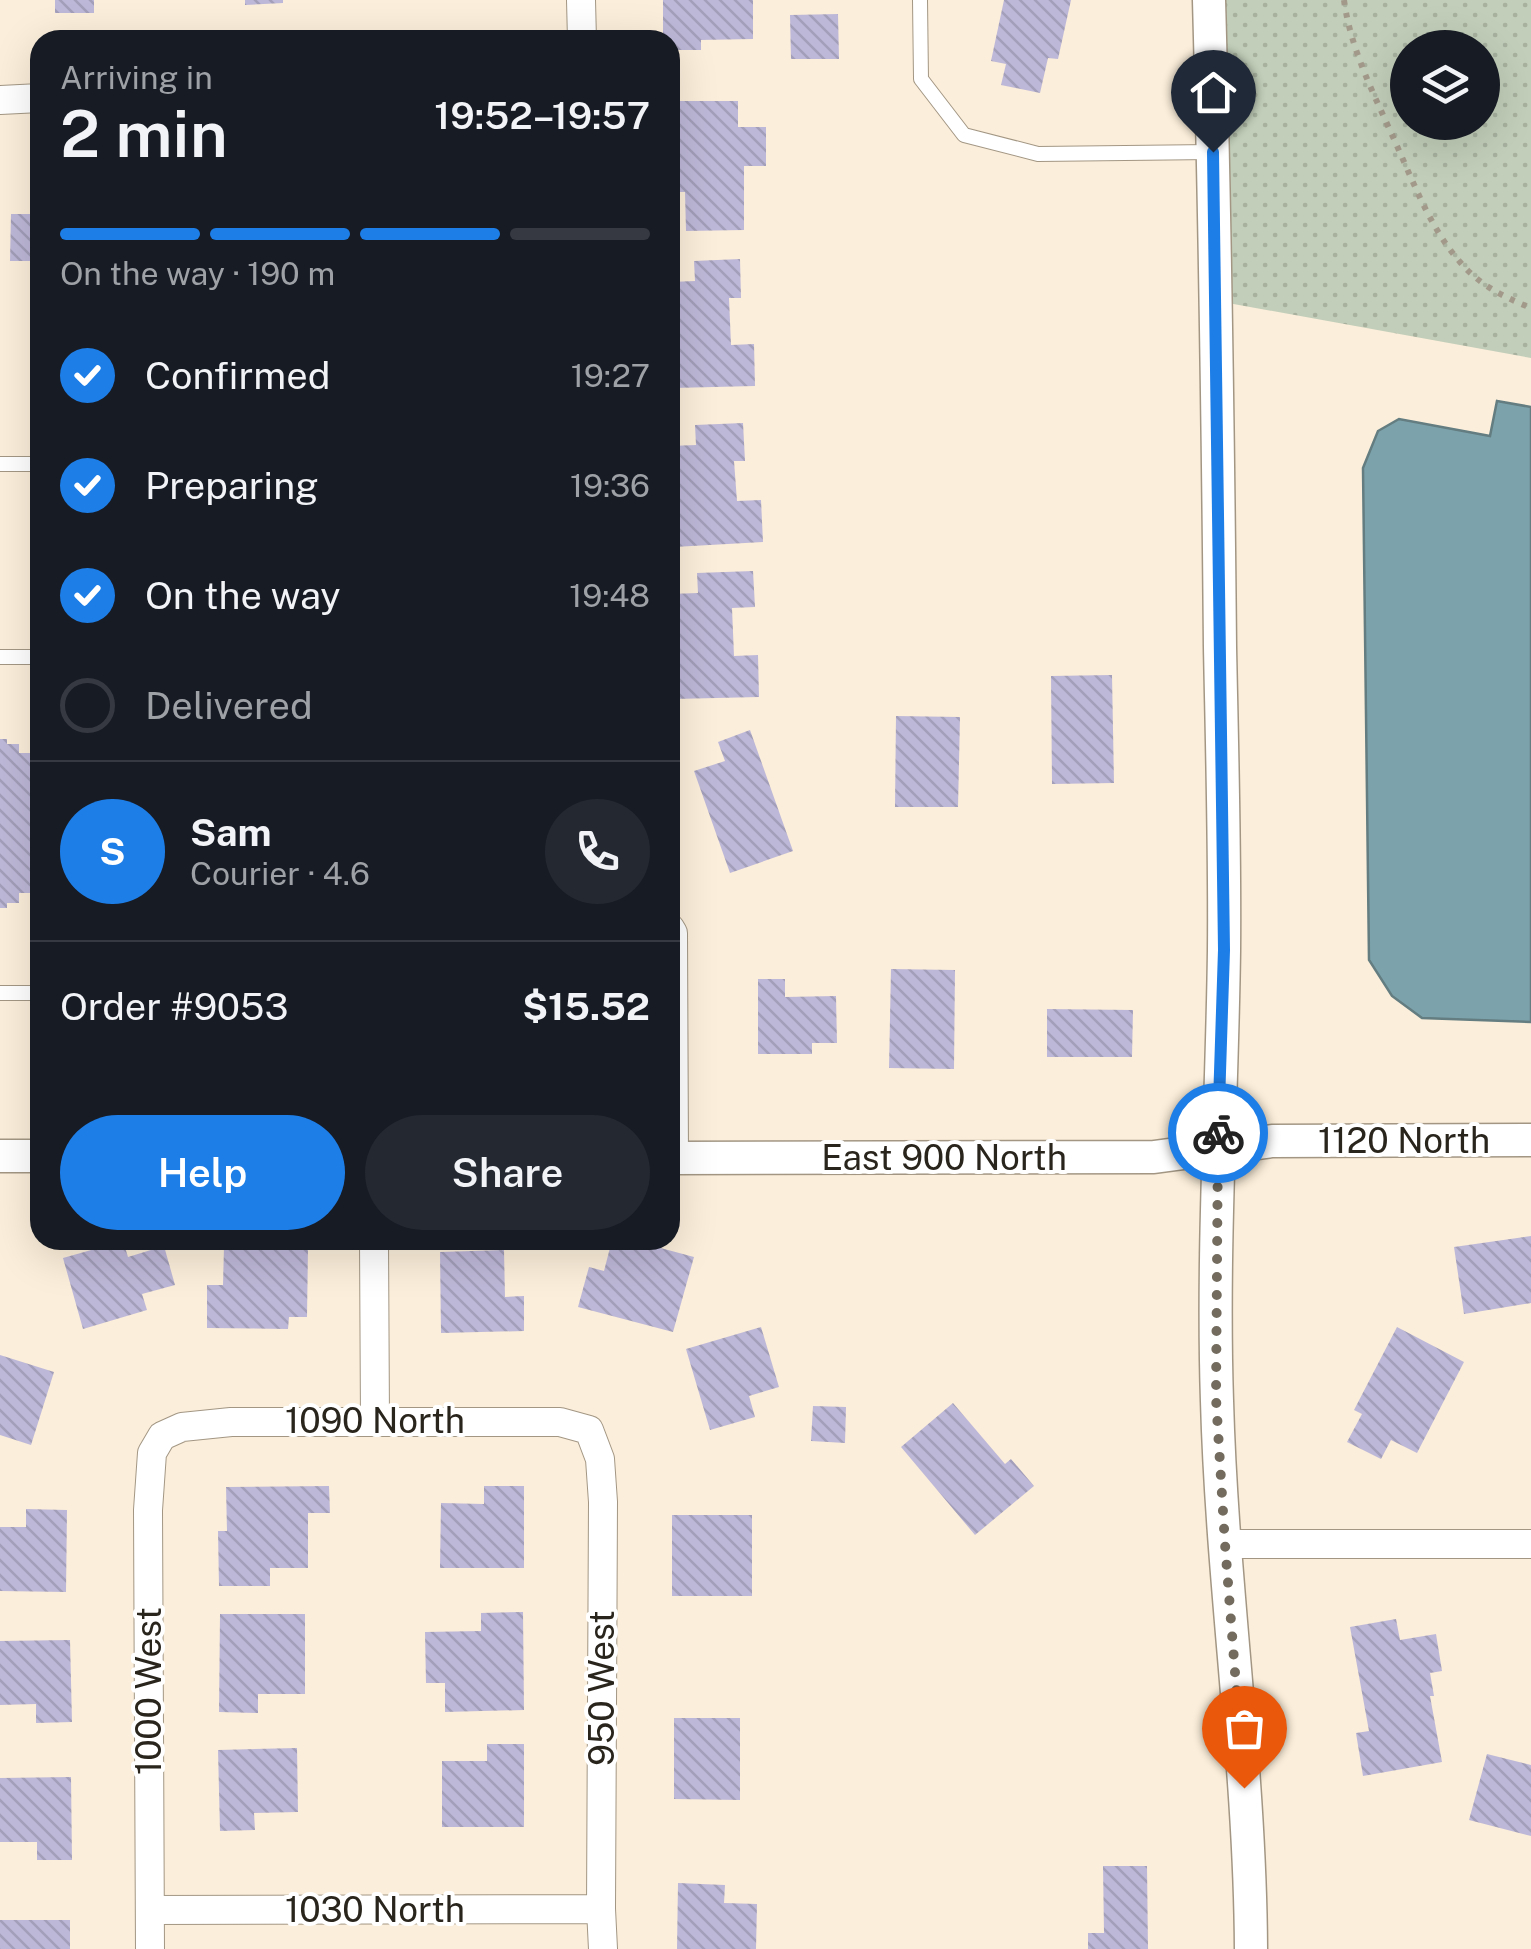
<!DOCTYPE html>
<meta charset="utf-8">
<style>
body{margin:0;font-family:"Public Sans",sans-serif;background:#242831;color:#f1f3f6;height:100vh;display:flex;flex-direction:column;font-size:38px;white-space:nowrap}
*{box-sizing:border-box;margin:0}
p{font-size:32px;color:#9ea1a6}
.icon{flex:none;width:55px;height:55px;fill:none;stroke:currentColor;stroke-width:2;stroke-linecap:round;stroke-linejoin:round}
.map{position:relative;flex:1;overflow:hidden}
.drawer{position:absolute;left:30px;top:30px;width:650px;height:1220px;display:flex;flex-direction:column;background:#171b24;border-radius:30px;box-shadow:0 10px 40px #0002}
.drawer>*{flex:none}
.fabs{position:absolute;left:1390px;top:30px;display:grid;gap:20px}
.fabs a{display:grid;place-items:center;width:110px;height:110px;border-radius:50%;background:#171b24;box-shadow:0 10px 40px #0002;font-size:50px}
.pin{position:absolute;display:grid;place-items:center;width:85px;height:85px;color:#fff;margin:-102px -42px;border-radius:50% 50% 50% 0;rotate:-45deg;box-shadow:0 0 10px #0007}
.pin .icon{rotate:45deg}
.courier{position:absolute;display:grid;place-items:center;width:100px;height:100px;margin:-50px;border:8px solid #1e7ee7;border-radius:50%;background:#fff;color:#222;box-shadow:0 2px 12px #0007}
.summary em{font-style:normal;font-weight:600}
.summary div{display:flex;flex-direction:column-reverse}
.summary{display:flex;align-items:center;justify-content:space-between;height:170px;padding:0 30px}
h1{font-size:65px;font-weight:600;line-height:75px}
.bar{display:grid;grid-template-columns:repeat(4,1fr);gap:15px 10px;align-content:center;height:120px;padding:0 30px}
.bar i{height:12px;border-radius:8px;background:#363941}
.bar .active{background:#1e7ee7}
.bar p{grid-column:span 4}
.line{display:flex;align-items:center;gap:25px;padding:0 30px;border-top:2px solid #363941}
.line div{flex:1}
.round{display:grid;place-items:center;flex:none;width:105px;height:105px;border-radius:52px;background:#242831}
ol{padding:0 30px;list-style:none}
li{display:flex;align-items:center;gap:30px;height:110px}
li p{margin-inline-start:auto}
li .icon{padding:10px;border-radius:50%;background:#1e7ee7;color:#fff;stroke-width:4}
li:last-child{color:#9ea1a6}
li i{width:55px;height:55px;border:5px solid #363941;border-radius:50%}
.cta{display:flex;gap:20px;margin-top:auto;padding:20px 30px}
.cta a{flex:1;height:115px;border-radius:60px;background:#1e7ee7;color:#fff;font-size:40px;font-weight:600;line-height:115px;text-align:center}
.cta a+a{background:#242831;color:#f1f3f6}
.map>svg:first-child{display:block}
</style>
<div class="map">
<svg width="1531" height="1949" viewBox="0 0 1531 1949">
<defs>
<pattern id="park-dots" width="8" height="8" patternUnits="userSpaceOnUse" patternTransform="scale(2.5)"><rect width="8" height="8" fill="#c2ceb9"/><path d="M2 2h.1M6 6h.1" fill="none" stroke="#a7b19e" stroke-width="1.8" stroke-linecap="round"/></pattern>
<pattern id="building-back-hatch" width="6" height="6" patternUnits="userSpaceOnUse" patternTransform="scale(2.5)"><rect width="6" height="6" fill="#beb8d8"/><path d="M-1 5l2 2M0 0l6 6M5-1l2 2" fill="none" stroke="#a39eb9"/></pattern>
</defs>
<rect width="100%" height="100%" fill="#fbeeda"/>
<!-- park -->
<path fill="url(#park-dots)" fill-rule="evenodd" d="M1220,0H1531V358L1217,301ZM1408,48H1482V122H1408Z"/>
<!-- water -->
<path fill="#7ca3ac" stroke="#637d81" stroke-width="2.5" d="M1497,401L1531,407V1022L1422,1018L1392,996L1369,960L1363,468L1378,431L1399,419L1490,436Z"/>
<!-- building -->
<path fill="url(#building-back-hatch)" d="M55,0H94V13H55Z
M245,0H283V3L245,5Z
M663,0H753V39L701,40V50H670V40H663Z
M1004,0H1071L1058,59L1048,58L1040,93L1001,85L1006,64L991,61Z
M838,14L839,59H791L790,15Z
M670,101H738V127H766V166H744V230L686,231L685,192H670Z
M31,176H40V261H10L11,214H30Z
M740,259L741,298H729L731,345L754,344L755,386L673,388L670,282L695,281L694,261Z
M743,423L745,461H734L737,501L761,500L763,542L674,547L670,446L696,445L695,425Z
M753,571L755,607L732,608L734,656L758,655L759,697L674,699L670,594L698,593L697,573Z
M1112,675L1114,783L1052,784L1051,676Z
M896,716L960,717L958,807H895Z
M750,730L793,851L730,873L694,771L725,761L718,742Z
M0,739H7V744H19V753H40V893H19V903H7V908H0Z
M891,969L955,970L954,1069L889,1068Z
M758,979H785V997L836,996L837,1043H812V1054H758Z
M1047,1009L1133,1010L1132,1057H1047Z
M1531,1236V1303L1464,1314L1454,1247Z
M612,1240H631L694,1257L673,1332L578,1307L589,1267L604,1271Z
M123,1241L128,1257L164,1246L175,1285L142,1294L147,1310L83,1329L63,1258Z
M224,1247L308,1248L307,1317H289L288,1329L207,1328V1285H223Z
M504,1250L505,1297L524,1296V1331L441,1333L440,1252Z
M761,1327L779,1387L749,1396L755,1417L710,1430L686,1349Z
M1397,1327L1464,1362L1417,1453L1391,1440L1381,1459L1347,1442L1362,1414L1354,1410Z
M0,1355L54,1372L31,1445L0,1435Z
M953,1403L1005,1464L1011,1459L1034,1486L975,1535L901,1447Z
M813,1406L846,1407L845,1443L811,1441Z
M329,1486L330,1513H308V1568H270V1586H219L218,1531H227L226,1487Z
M484,1486H524V1568H440L441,1503L484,1504Z
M26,1509L67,1510L66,1592L0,1591V1527H26Z
M672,1515H752V1596H672Z
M523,1612L524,1710L445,1712V1683H426L425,1632L481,1631V1613Z
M220,1614H305V1694H258V1713L219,1712Z
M1396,1619L1400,1640L1436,1634L1442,1671L1430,1673L1434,1696H1430L1442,1762L1363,1776L1356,1733L1369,1731L1350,1627Z
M70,1640L72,1722L36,1723V1704L0,1705V1641Z
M674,1718H740V1800L674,1799Z
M487,1744H524V1827H442V1761H487Z
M297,1748L298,1812L254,1813L255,1830L220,1831L218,1750Z
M1487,1754L1531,1765V1836L1469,1820Z
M71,1777L72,1860H37V1842H0V1778Z
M1103,1866H1147L1148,1949H1088V1933H1104Z
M678,1883L725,1885L724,1903L757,1904L756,1949H677Z
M0,1920H70V1949H0Z"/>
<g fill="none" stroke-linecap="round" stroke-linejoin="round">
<defs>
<path id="service" d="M920,0L921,79L964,135L1038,154L1212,152
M0,464H40
M0,657H40
M0,993H40"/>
<path id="minor" d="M581,0L582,40
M0,100L40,98
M670,928L673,933L674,1158
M374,1240L375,1421
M1225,1544H1531
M150,1910L601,1909
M150,1949L148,1510L152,1453L162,1436L182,1427L231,1422H560L589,1430L600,1459L603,1502L601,1909L603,1949"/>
<path id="tertiary" d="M1209,0C1215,216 1218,431 1220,647C1222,748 1225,849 1224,951C1222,1101 1212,1251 1217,1401C1222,1584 1250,1766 1251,1949
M0,1156H40
M670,1158L1154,1157L1272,1141L1531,1140"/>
</defs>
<!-- service casing -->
<use href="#service" stroke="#a39784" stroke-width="16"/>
<!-- minor casing -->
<use href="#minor" stroke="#a39784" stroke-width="30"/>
<!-- tertiary casing -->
<use href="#tertiary" stroke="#a39784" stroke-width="35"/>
<!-- path -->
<path stroke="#a3998a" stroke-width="6" stroke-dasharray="5 8" stroke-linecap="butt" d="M1344,0C1351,52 1376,98 1397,146C1415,186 1431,229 1460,262C1479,285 1504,297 1531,308"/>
<!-- service -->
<use href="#service" stroke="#fff" stroke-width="14"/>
<!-- minor -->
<use href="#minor" stroke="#fff" stroke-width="28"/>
<!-- tertiary -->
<use href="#tertiary" stroke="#fff" stroke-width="32"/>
</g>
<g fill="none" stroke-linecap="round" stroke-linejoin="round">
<!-- done -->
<path stroke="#726b5e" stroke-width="10" stroke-dasharray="0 18" d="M1218,1133L1216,1398L1225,1544L1244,1788"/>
<!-- route -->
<path stroke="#1e7ee7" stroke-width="12" d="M1213,152L1224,950L1218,1133"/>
</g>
<g text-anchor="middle" stroke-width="8" stroke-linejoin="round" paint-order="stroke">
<!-- street labels -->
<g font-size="35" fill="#29241c" stroke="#fff">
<text x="1404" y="1153">1120 North</text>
<text x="944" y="1170">East 900 North</text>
<text x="375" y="1433">1090 North</text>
<text transform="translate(602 1688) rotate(-90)" y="12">950 West</text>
<text transform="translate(149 1691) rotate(-90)" y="12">1000 West</text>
<text x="375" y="1922">1030 North</text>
</g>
</g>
</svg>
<div class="fabs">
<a><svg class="icon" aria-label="layers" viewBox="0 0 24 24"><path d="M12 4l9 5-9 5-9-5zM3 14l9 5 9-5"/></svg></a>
</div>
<div class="pin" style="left:1244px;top:1788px;background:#ea580c"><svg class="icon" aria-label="bag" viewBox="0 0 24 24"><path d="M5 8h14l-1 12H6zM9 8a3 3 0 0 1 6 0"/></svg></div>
<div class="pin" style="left:1213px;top:152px;background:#1f2937"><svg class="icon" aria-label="home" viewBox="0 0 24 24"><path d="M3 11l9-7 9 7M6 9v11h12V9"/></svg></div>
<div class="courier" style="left:1218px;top:1133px"><svg class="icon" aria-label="bike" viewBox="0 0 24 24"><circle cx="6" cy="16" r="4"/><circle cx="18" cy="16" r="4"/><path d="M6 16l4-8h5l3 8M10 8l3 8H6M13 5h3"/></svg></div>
<section class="drawer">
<div class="summary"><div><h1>2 min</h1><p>Arriving in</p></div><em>19:52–19:57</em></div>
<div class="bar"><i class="active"></i><i class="active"></i><i class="active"></i><i></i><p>On the way · 190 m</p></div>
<ol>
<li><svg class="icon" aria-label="check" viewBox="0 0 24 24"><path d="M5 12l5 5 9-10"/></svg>Confirmed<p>19:27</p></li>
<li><svg class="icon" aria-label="check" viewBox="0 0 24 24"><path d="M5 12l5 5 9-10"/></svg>Preparing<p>19:36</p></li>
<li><svg class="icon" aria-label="check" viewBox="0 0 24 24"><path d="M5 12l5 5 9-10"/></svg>On the way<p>19:48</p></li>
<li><i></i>Delivered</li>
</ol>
<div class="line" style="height:180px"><b class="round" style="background:#1e7ee7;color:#fff">S</b><div><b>Sam</b><p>Courier · 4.6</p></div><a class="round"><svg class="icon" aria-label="phone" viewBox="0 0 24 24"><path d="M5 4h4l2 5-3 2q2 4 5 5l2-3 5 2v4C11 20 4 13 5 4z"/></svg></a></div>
<div class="line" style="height:130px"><div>Order #9053</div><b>$15.52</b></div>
<div class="cta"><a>Help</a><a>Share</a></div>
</section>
</div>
